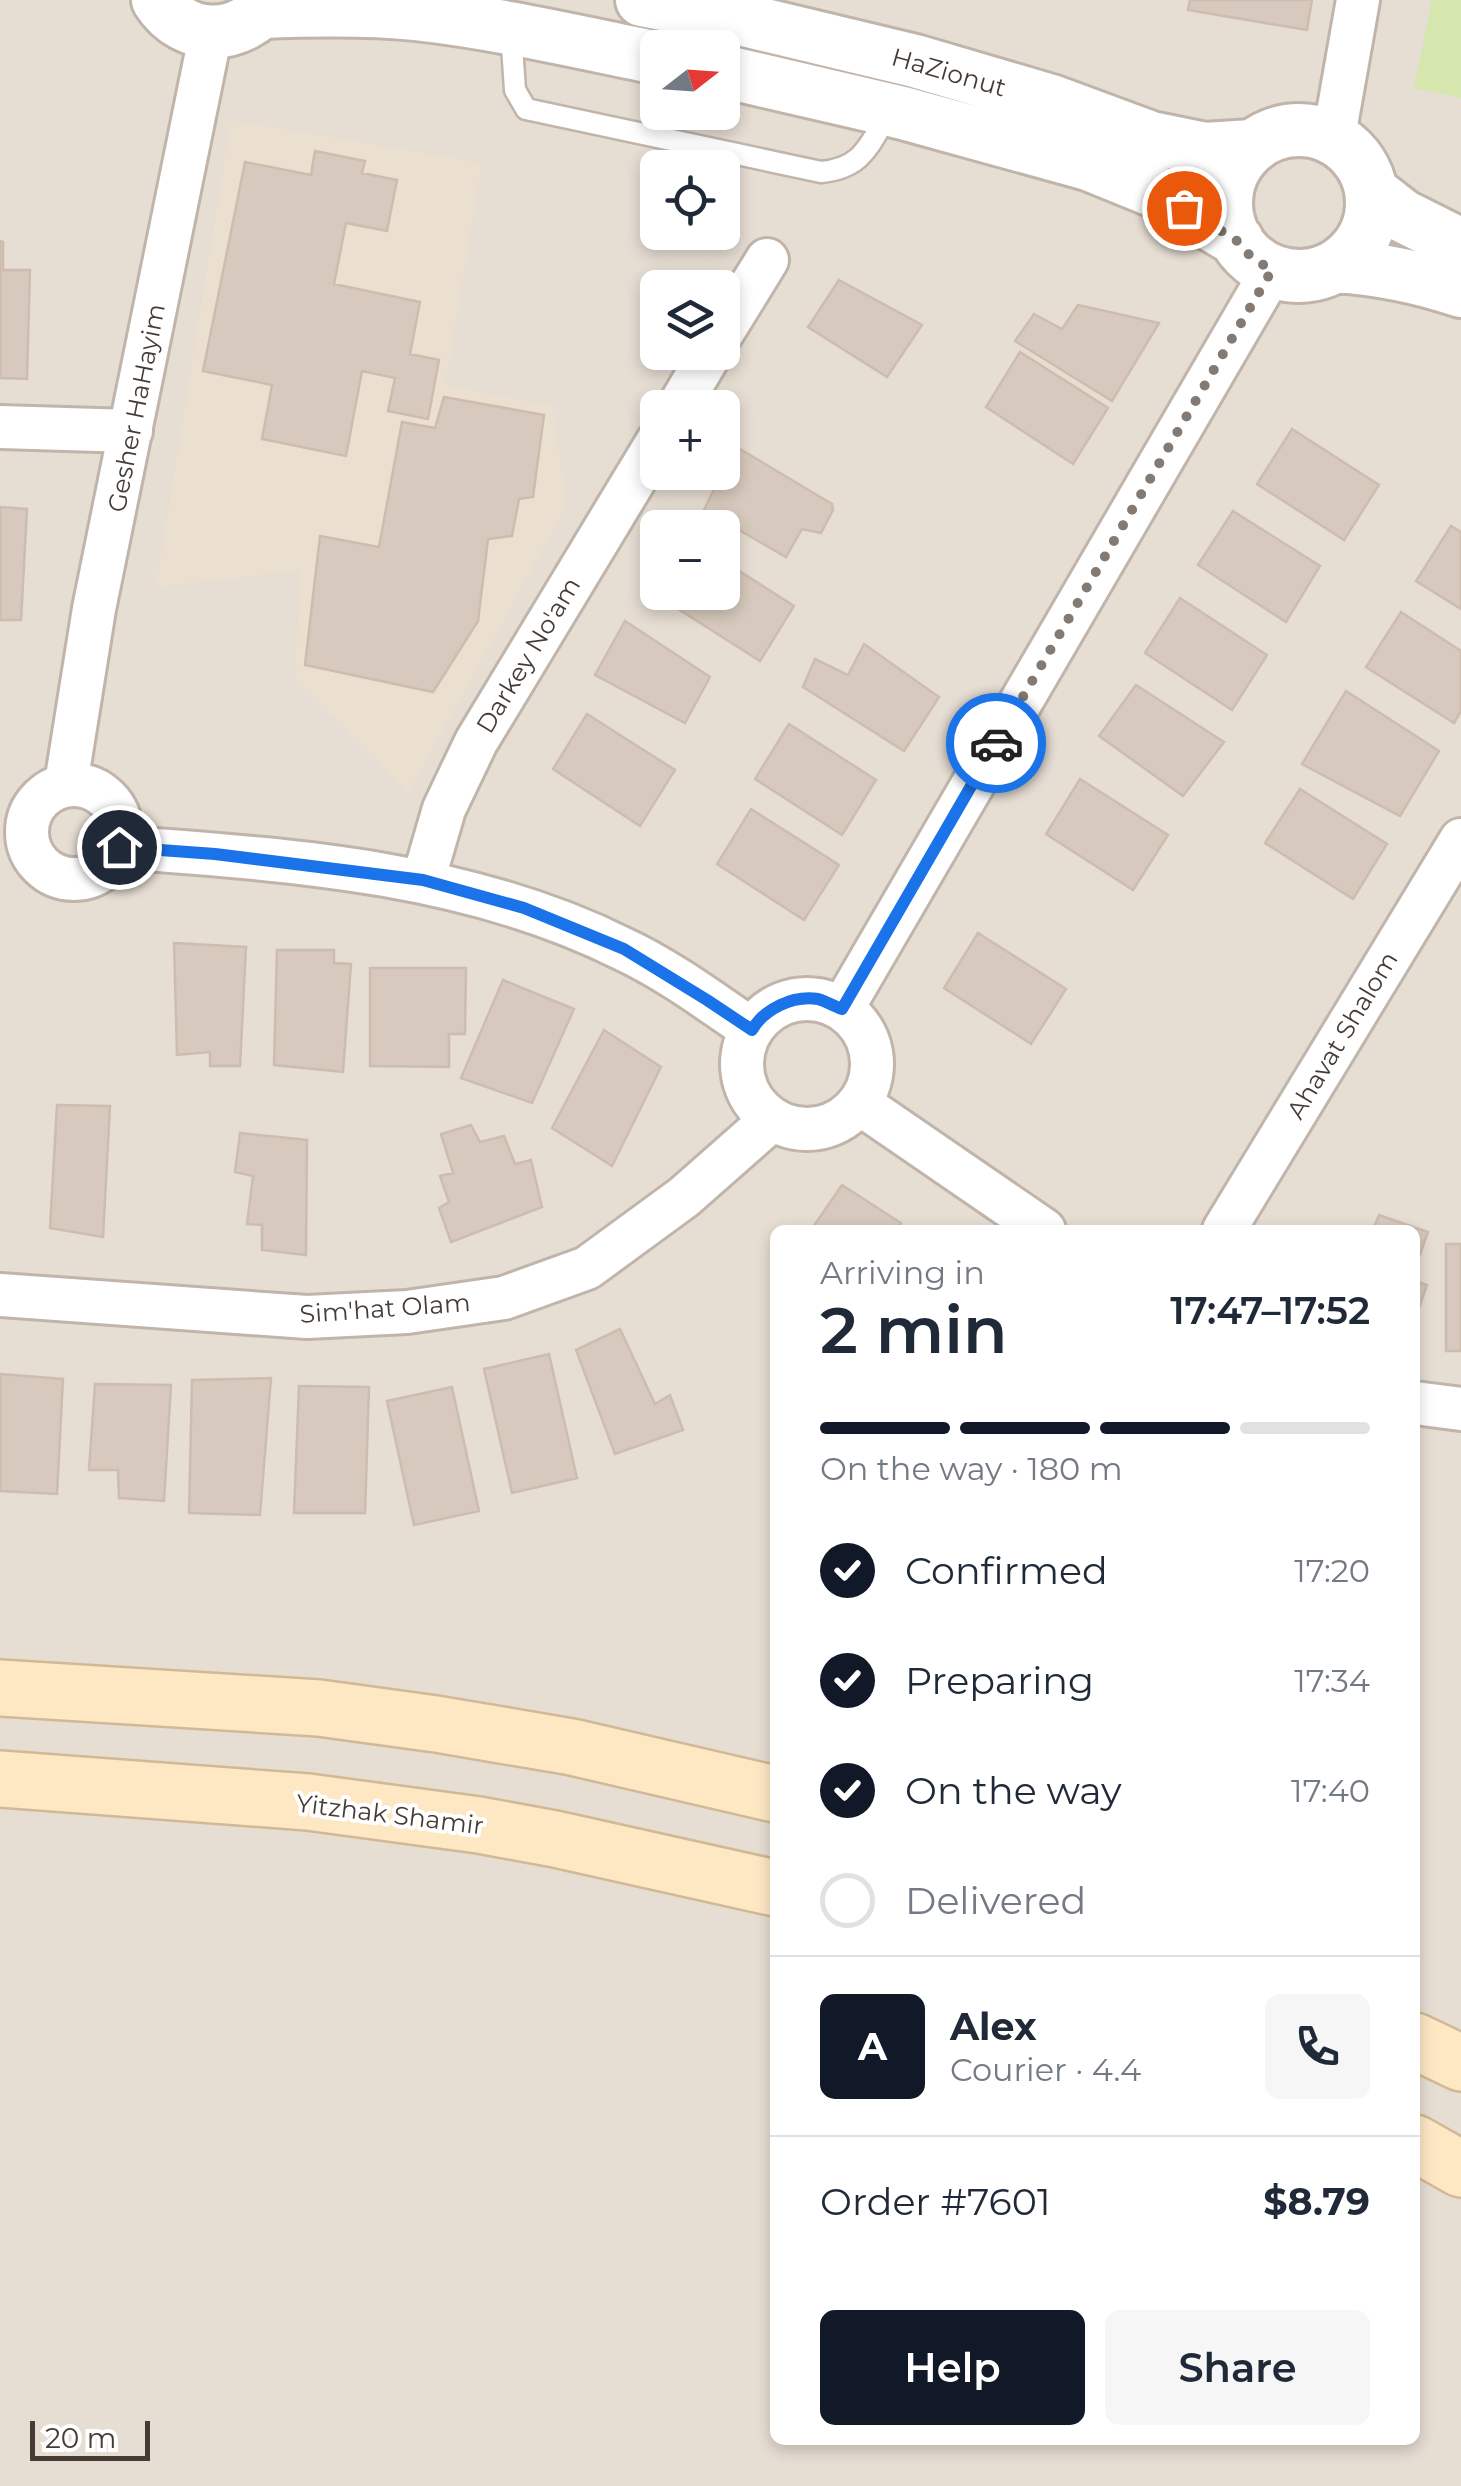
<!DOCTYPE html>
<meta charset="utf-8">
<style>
body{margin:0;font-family:Montserrat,sans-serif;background:#f6f6f7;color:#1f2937;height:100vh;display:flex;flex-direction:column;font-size:38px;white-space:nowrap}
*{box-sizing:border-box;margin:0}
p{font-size:32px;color:#747a83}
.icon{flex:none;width:55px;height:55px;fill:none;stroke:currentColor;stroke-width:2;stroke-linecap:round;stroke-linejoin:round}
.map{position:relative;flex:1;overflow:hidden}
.drawer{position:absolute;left:770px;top:1225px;width:650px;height:1220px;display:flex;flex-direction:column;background:#fff;border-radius:15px;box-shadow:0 5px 15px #0003}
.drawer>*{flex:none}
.needle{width:65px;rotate:73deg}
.buttons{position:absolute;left:640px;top:30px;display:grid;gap:20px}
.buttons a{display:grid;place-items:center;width:100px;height:100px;border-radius:15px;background:#fff;box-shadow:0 5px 15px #0003;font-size:50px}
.scale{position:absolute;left:30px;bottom:25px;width:120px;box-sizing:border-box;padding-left:10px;border:5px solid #453c35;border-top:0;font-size:28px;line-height:35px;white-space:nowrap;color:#453c35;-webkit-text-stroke:8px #fff;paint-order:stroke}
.pin{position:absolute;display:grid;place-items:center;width:85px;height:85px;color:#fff;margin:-42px;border:5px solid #fff;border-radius:50%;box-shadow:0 2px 10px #0007}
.courier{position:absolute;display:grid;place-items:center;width:100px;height:100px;margin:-50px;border:8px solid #1a73e8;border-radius:50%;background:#fff;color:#222;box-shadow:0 2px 12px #0007}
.headline em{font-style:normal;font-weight:600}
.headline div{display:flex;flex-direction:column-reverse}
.headline{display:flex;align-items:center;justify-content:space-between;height:170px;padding:0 50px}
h1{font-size:65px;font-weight:600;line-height:75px}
.bar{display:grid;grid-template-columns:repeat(4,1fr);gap:15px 10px;align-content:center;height:120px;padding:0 50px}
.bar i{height:12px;border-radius:8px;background:#e0e1e3}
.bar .current{background:#111827}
.bar p{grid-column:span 4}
.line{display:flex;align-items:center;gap:25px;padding:0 50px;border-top:2px solid #e0e1e3}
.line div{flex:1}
.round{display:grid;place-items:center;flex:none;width:105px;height:105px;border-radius:15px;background:#f6f6f7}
ol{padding:0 50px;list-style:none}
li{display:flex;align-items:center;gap:30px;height:110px}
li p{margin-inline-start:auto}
li .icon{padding:10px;border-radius:50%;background:#111827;color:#fff;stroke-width:4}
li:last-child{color:#747a83}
li i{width:55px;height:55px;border:5px solid #e0e1e3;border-radius:50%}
.button{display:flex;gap:20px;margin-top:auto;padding:20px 50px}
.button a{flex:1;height:115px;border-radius:15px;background:#111827;color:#fff;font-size:40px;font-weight:600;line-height:115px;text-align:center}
.button a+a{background:#f6f6f7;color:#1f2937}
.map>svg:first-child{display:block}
</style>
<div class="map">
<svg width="1461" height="2486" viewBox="0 0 1461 2486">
<rect width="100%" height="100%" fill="#f2ece5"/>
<!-- residential -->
<path fill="#e6ddd3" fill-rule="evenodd" d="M0,0H1461V2486H0ZM658,48H722V112H658ZM658,168H722V232H658ZM658,288H722V352H658ZM658,408H722V472H658ZM658,528H722V592H658ZM775,1230H1415V2440H775Z"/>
<!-- education -->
<path fill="#ebdfcf" d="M231,120L482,163L445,385L553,407L566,507L409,792L295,677L300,571L156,587Z"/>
<!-- green -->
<path fill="#d5e7ae" d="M1432,0H1461V98L1414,88Z"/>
<!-- building -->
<path fill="#d7c9bd" stroke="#cebdae" stroke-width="2.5" d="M1190,0H1312L1307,30L1188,10Z
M315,151L365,161L362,173L397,180L387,231L346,223L334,284L420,302L410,354L439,360L428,419L388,411L395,378L362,371L346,456L262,439L272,385L203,371L245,162L311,175Z
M0,241L3,242V270H30L27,379L0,378Z
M839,280L922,325L887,377L808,327Z
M1078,305L1159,323L1112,401L1015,341L1034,314L1062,329Z
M1020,352L1108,408L1073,464L986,407Z
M444,397L544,415L533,497L519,499L512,536L488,539L478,621L433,692L305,665L320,536L379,547L402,422L435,428Z
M1292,429L1379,485L1344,540L1257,484Z
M735,446L832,504L833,510L821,533L802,529L786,557L704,510Z
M0,507L27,509L21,620H0Z
M1233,511L1320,566L1286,622L1198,565Z
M1451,526L1461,532V609L1416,581Z
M722,560L794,606L760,661L672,605L679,592H722Z
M1180,598L1267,655L1232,710L1145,653Z
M1401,612L1461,651V711L1454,723L1366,667Z
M625,621L710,677L685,723L595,675Z
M864,644L939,697L904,751L803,687L815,659L848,675Z
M1136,685L1224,742L1183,796L1099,736Z
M1346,691L1439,751L1400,816L1302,764Z
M587,714L675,770L640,826L553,769Z
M789,724L876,780L842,835L755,779Z
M1080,779L1168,835L1133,890L1046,834Z
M1300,789L1387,844L1353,899L1265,843Z
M751,809L839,865L804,920L717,864Z
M978,933L1066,989L1031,1044L944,988Z
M174,943L246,947L240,1066H210V1052L177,1055Z
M277,950H334V963L351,964L343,1072L274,1065Z
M370,968H466L465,1034H449V1067L370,1066Z
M503,980L574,1009L532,1103L461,1078Z
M604,1030L661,1067L612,1166L552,1128Z
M57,1105L110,1106L103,1237L50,1228Z
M471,1125L480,1142L504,1136L515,1164L531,1160L542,1207L451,1242L439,1208L449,1202L440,1176L453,1173L441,1134Z
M240,1133L307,1140L306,1255L262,1250V1225L247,1224L253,1176L235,1172Z
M842,1185L901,1223L896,1230H811Z
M1379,1215L1428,1232L1415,1268V1230H1373Z
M1446,1244H1461V1351H1446Z
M1415,1281L1427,1285L1415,1319Z
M620,1329L655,1404L670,1395L683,1430L615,1454L576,1350Z
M549,1354L577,1478L512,1493L484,1369Z
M0,1374L63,1379L57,1494L0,1491Z
M271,1378L260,1515L189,1513L192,1380Z
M95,1384L171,1385L164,1501L119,1498L118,1470H89Z
M299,1386L369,1387L365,1513H294Z
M452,1387L479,1511L414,1525L387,1401Z"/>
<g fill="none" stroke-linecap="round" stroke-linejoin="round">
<defs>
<path id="service" d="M511,31L515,90L526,109L821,172C864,168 869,144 890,111"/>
<path id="minor" d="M1328,134L1337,119L1358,0
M722,333L767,260
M678,408L711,352
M0,427L131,431
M66,784L94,609L211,32
M27 832a47 47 0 1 1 94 0a47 47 0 1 1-94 0Z
M119,847C290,860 467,871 623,949C668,970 711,1002 752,1030
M423,881L444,809L476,742L658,441
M742 1064a65 65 0 1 1 130 0a65 65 0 1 1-130 0Z
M842,1009L1272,271
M859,1103L1044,1230
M1224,1230L1461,840
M0,1295L307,1317L407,1312L504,1298L587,1268L684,1197L760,1130L769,1117
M1415,1403L1461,1409"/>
<path id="tertiary" d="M158,0C186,44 242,40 272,0
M642,0L748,21L915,61L1051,101L1151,138L1205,149L1252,146
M263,12C314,10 365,9 416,14C497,23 578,42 658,58
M722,71L903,113L1088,164L1157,192L1237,240
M1226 203a73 73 0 1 1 146 0a73 73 0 1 1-146 0Z
M1372,192L1403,216L1461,245
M1336,266C1380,269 1420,277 1461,291"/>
<path id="secondary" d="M0,1688L319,1708L436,1724L572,1747L775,1794
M0,1779L308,1802L479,1825L555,1839L775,1888
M1415,2041L1461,2063
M1415,2143L1461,2169"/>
</defs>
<!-- service casing -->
<use href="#service" stroke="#c1b5ab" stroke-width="25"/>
<!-- minor casing -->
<use href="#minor" stroke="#c1b5ab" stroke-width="48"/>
<!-- tertiary casing -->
<use href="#tertiary" stroke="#c1b5ab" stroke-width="58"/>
<!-- secondary casing -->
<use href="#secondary" stroke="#d2b995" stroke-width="60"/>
<!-- service -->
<use href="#service" stroke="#fff" stroke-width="20"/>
<!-- minor -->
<use href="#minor" stroke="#fff" stroke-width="42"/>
<!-- tertiary -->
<use href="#tertiary" stroke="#fff" stroke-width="52"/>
<!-- secondary -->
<use href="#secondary" stroke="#fee7c3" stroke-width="55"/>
</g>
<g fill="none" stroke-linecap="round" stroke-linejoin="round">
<!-- done -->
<path stroke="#827a73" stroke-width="10" stroke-dasharray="0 18" d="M996,743L1272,270L1252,258L1236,240L1184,208"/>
<!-- route -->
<path stroke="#1a73e8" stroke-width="12" d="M119,847L215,854L423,880L524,908L624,949L707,1000L752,1030C764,1009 793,995 818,999C825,1001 834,1006 842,1009L996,743"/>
</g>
<g text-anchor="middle" stroke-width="8" stroke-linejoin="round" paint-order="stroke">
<!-- street labels -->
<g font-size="25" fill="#453c35" stroke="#fff">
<text transform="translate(949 72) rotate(16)" y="9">HaZionut</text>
<text transform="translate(136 408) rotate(-79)" y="9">Gesher HaHayim</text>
<text transform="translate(528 655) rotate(-59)" y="9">Darkey No'am</text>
<text transform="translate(1342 1035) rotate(-59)" y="9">Ahavat Shalom</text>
<text transform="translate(385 1308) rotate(-4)" y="9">Sim'hat Olam</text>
<text transform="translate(390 1814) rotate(7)" y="9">Yitzhak Shamir</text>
</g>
</g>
</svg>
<div class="buttons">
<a><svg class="needle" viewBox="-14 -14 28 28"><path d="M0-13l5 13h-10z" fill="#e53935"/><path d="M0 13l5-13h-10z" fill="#747a83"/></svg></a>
<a><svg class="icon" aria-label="locate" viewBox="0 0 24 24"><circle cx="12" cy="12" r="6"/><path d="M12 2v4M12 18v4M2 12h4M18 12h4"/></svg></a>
<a><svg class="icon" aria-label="layers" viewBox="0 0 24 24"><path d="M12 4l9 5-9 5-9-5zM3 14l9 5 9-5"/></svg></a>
<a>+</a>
<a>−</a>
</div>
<div class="scale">20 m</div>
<div class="pin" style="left:1184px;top:208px;background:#ea580c"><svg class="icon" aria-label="bag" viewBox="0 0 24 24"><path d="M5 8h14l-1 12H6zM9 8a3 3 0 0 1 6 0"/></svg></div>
<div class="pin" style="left:119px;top:847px;background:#1f2937"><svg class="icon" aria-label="home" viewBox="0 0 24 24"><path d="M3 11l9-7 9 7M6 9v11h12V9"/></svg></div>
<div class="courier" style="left:996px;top:743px"><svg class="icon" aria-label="car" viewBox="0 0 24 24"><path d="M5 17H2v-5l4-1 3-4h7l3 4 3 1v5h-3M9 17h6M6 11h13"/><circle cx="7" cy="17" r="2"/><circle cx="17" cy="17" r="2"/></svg></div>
<section class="drawer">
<div class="headline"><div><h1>2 min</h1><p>Arriving in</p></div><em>17:47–17:52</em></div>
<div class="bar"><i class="current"></i><i class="current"></i><i class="current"></i><i></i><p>On the way · 180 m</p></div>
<ol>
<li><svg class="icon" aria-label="check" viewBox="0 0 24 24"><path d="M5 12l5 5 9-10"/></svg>Confirmed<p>17:20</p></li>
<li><svg class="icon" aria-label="check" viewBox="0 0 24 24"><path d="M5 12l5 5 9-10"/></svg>Preparing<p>17:34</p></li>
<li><svg class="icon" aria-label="check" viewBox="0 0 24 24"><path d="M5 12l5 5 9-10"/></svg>On the way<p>17:40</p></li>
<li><i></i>Delivered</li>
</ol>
<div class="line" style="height:180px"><b class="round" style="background:#111827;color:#fff">A</b><div><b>Alex</b><p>Courier · 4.4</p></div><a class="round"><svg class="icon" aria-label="phone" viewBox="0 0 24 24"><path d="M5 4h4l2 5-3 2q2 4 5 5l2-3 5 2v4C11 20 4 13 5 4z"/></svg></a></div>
<div class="line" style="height:130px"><div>Order #7601</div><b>$8.79</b></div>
<div class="button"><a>Help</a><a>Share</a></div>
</section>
</div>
